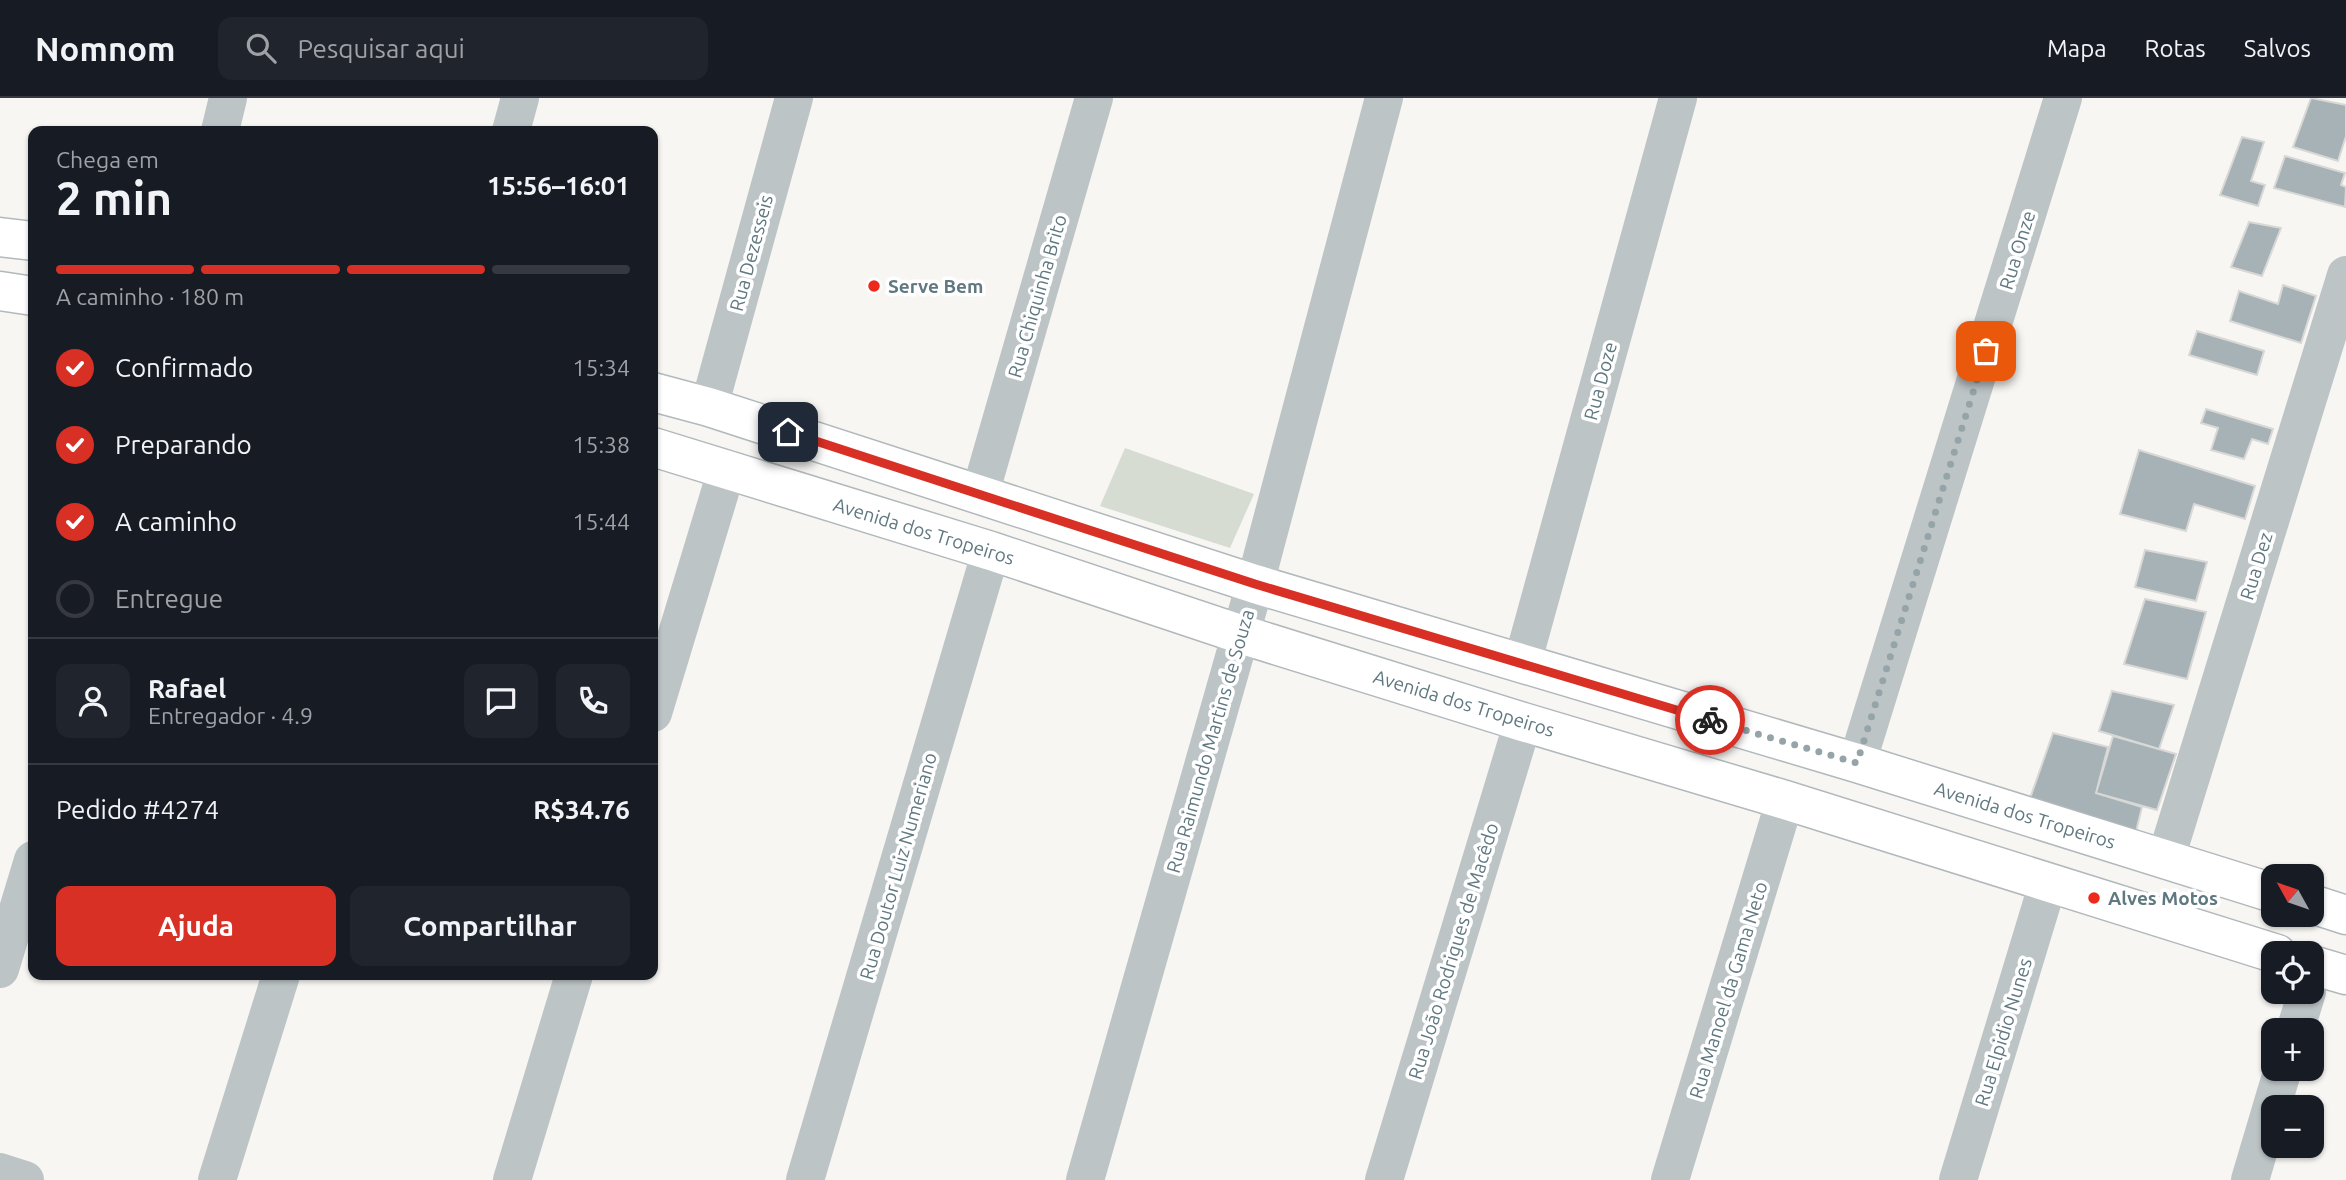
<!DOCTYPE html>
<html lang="pt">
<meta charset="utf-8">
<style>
body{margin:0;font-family:Ubuntu,sans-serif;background:#20242c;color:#f1f3f6;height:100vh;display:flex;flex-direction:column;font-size:26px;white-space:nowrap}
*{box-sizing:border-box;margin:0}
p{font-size:23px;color:#9ea1a6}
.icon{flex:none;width:38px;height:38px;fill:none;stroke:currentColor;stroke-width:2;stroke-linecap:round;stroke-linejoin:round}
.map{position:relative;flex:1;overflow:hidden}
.side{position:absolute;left:28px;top:28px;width:630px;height:854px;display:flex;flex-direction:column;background:#171b24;border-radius:14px;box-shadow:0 2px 5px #0004}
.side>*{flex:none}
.needle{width:46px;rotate:310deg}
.tools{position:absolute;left:2261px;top:766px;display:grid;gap:14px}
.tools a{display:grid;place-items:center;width:63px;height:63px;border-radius:14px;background:#171b24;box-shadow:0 2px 5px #0004;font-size:35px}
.pin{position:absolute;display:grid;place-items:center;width:60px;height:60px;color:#fff;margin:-30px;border-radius:14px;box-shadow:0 4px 10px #0006}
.courier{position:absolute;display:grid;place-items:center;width:70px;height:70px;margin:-35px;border:5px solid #d93025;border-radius:50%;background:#fff;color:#222;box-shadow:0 2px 9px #0007}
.overview em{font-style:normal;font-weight:700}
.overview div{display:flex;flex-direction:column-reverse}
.overview{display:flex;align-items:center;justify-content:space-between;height:119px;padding:0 28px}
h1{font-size:46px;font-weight:700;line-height:52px}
.bar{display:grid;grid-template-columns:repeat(4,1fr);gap:10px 7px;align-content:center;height:84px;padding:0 28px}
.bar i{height:9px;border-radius:5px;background:#363941}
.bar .on{background:#d93025}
.bar p{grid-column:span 4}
.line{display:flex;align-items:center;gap:18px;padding:0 28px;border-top:2px solid #363941}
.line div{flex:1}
.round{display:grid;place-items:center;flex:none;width:74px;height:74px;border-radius:14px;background:#20242c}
ol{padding:0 28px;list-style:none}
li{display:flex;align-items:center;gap:21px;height:77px}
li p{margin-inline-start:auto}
li .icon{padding:7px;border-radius:50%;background:#d93025;color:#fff;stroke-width:4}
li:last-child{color:#9ea1a6}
li i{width:38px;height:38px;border:4px solid #363941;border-radius:50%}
.button{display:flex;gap:14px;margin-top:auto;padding:14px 28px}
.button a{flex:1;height:80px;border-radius:14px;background:#d93025;color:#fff;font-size:28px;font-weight:700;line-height:80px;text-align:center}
.button a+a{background:#20242c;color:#f1f3f6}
header{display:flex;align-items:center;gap:42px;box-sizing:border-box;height:98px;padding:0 35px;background:#171b24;border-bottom:2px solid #363941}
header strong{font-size:33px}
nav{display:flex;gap:38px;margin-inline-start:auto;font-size:24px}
.search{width:490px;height:63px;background:#20242c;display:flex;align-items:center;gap:18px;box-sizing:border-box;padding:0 24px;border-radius:14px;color:#9ea1a6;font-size:26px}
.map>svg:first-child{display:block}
</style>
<header>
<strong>Nomnom</strong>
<div class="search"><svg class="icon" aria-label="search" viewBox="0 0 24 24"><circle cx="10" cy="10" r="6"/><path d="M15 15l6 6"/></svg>Pesquisar aqui</div>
<nav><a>Mapa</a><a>Rotas</a><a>Salvos</a></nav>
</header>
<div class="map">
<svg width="2346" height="1082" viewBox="0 0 2346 1082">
<rect width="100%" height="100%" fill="#f7f6f3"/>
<!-- green -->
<path fill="#d7dcd2" d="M1125,350L1254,396L1230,450L1100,408Z"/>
<!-- building -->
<path fill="#a6b2b6" stroke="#d8d8d6" stroke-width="2" d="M2311,0L2346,7V38L2338,63L2293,49Z
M2242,39L2264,44L2251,83L2265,87L2258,108L2220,97Z
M2285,58L2345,75L2341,87L2346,89L2345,109L2274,90Z
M2249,124L2281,130L2262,178L2231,169Z
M2283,187L2316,198L2301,245L2230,223L2239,193L2278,206Z
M2197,233L2264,253L2257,277L2189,257Z
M2206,311L2273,331L2268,346L2252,341L2244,361L2211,352L2218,330L2201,325Z
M2139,352L2255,388L2245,421L2194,406L2186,433L2120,416Z
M2145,452L2207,464L2196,503L2135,489Z
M2145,501L2206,514L2187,581L2124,566Z
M2112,593L2174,607L2159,651L2099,633Z
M2053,635L2108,649L2096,695L2142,709L2134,742L2027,709Z
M2113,638L2176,656L2157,712L2096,695Z"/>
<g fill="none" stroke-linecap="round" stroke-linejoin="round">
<defs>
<path id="major" d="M0,139L33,143
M0,193L33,198
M653,294L709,309L1255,486L1857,665L2273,795
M653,349L991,453L1240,536L1523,624L1785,702L2277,856
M2312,806L2346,817
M2312,867L2346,877"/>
</defs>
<!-- major casing -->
<use href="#major" stroke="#b2b9bc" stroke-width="41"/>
<!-- minor -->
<path stroke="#bdc4c6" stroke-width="38" d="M220,33L228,0
M511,33L520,0
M709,309L794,0
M980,396L1094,0
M1522,566L1678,0
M653,615L727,371
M1857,665L2063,0
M2166,760L2346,177
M0,871L33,762
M2295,933L2307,894
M0,1074L25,1082
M217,1082L281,877
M512,1082L574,877
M805,1082L991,453
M1085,1082L1255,486L1384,0
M1384,1082L1523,624
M1670,1082L1785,702
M1958,1082L2048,785
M2250,1082L2283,971"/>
<!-- major -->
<use href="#major" stroke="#fff" stroke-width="38"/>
</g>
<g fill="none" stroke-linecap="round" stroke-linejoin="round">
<!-- done -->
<path stroke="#95a4a8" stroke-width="7" stroke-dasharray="0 12.6" d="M1710,622L1857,665L1986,253"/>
<!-- route -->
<path stroke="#d93025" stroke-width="9" d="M788,334L1255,486L1710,622"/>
</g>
<!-- markers -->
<g fill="#ed291d" stroke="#fff" stroke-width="2.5">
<circle cx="874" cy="188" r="7"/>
<circle cx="2094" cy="800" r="7"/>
</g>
<g text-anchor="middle" stroke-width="7" stroke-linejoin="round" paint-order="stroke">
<!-- street labels -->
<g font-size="19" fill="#607880" stroke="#fff">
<text transform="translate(2017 152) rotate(-73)" y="7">Rua Onze</text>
<text transform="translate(751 155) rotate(-75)" y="7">Rua Dezesseis</text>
<text transform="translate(1037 198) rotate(-74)" y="7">Rua Chiquinha Brito</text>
<text transform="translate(1600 283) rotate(-75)" y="7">Rua Doze</text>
<text transform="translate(924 433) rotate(17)" y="7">Avenida dos Tropeiros</text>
<text transform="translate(2256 468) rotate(-73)" y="7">Rua Dez</text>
<text transform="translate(1464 605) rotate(17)" y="7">Avenida dos Tropeiros</text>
<text transform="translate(1210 643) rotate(-74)" y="7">Rua Raimundo Martins de Souza</text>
<text transform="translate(2025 717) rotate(17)" y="7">Avenida dos Tropeiros</text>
<text transform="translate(898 768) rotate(-74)" y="7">Rua Doutor Luiz Numeriano</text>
<text transform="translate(1453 853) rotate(-73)" y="7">Rua João Rodrigues de Macêdo</text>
<text transform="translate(1728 892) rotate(-73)" y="7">Rua Manoel da Gama Neto</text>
<text transform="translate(2003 934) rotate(-73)" y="7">Rua Elpidio Nunes</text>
</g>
<!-- poi labels -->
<g font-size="19" font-weight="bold" fill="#607880" stroke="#fff" text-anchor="start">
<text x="888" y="195">Serve Bem</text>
<text x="2108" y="807">Alves Motos</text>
</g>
</g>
</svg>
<div class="tools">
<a><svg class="needle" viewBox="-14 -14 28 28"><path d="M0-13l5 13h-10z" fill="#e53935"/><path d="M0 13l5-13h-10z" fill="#9ea1a6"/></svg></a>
<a><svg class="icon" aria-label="locate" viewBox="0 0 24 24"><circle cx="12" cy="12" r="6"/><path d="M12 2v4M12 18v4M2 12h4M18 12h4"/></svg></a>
<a>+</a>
<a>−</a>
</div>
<div class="pin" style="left:1986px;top:253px;background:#ea580c"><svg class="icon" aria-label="bag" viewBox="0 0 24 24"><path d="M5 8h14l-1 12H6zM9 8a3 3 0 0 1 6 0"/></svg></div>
<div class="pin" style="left:788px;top:334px;background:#1f2937"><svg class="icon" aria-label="home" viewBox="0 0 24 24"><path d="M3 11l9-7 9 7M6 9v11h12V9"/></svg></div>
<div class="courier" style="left:1710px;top:622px"><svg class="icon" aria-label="bike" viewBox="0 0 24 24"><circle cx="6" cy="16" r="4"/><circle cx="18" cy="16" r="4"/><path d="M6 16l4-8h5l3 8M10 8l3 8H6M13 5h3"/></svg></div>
<section class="side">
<div class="overview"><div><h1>2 min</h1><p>Chega em</p></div><em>15:56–16:01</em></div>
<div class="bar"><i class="on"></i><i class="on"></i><i class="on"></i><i></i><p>A caminho · 180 m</p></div>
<ol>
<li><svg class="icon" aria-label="check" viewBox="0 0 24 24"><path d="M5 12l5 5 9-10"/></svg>Confirmado<p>15:34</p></li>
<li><svg class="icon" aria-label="check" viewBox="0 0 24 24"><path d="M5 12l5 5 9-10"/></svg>Preparando<p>15:38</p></li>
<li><svg class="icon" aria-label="check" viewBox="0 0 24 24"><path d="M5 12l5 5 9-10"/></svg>A caminho<p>15:44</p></li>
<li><i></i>Entregue</li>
</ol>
<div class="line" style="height:126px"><a class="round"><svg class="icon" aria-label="person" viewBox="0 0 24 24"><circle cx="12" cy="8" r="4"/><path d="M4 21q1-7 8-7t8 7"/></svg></a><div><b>Rafael</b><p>Entregador · 4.9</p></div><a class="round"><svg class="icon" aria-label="chat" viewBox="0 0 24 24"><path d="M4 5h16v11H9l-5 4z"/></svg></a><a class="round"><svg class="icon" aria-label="phone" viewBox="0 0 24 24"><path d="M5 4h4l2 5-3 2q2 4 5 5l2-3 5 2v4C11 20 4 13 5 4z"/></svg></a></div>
<div class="line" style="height:91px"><div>Pedido #4274</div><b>R$34.76</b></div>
<div class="button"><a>Ajuda</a><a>Compartilhar</a></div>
</section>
</div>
